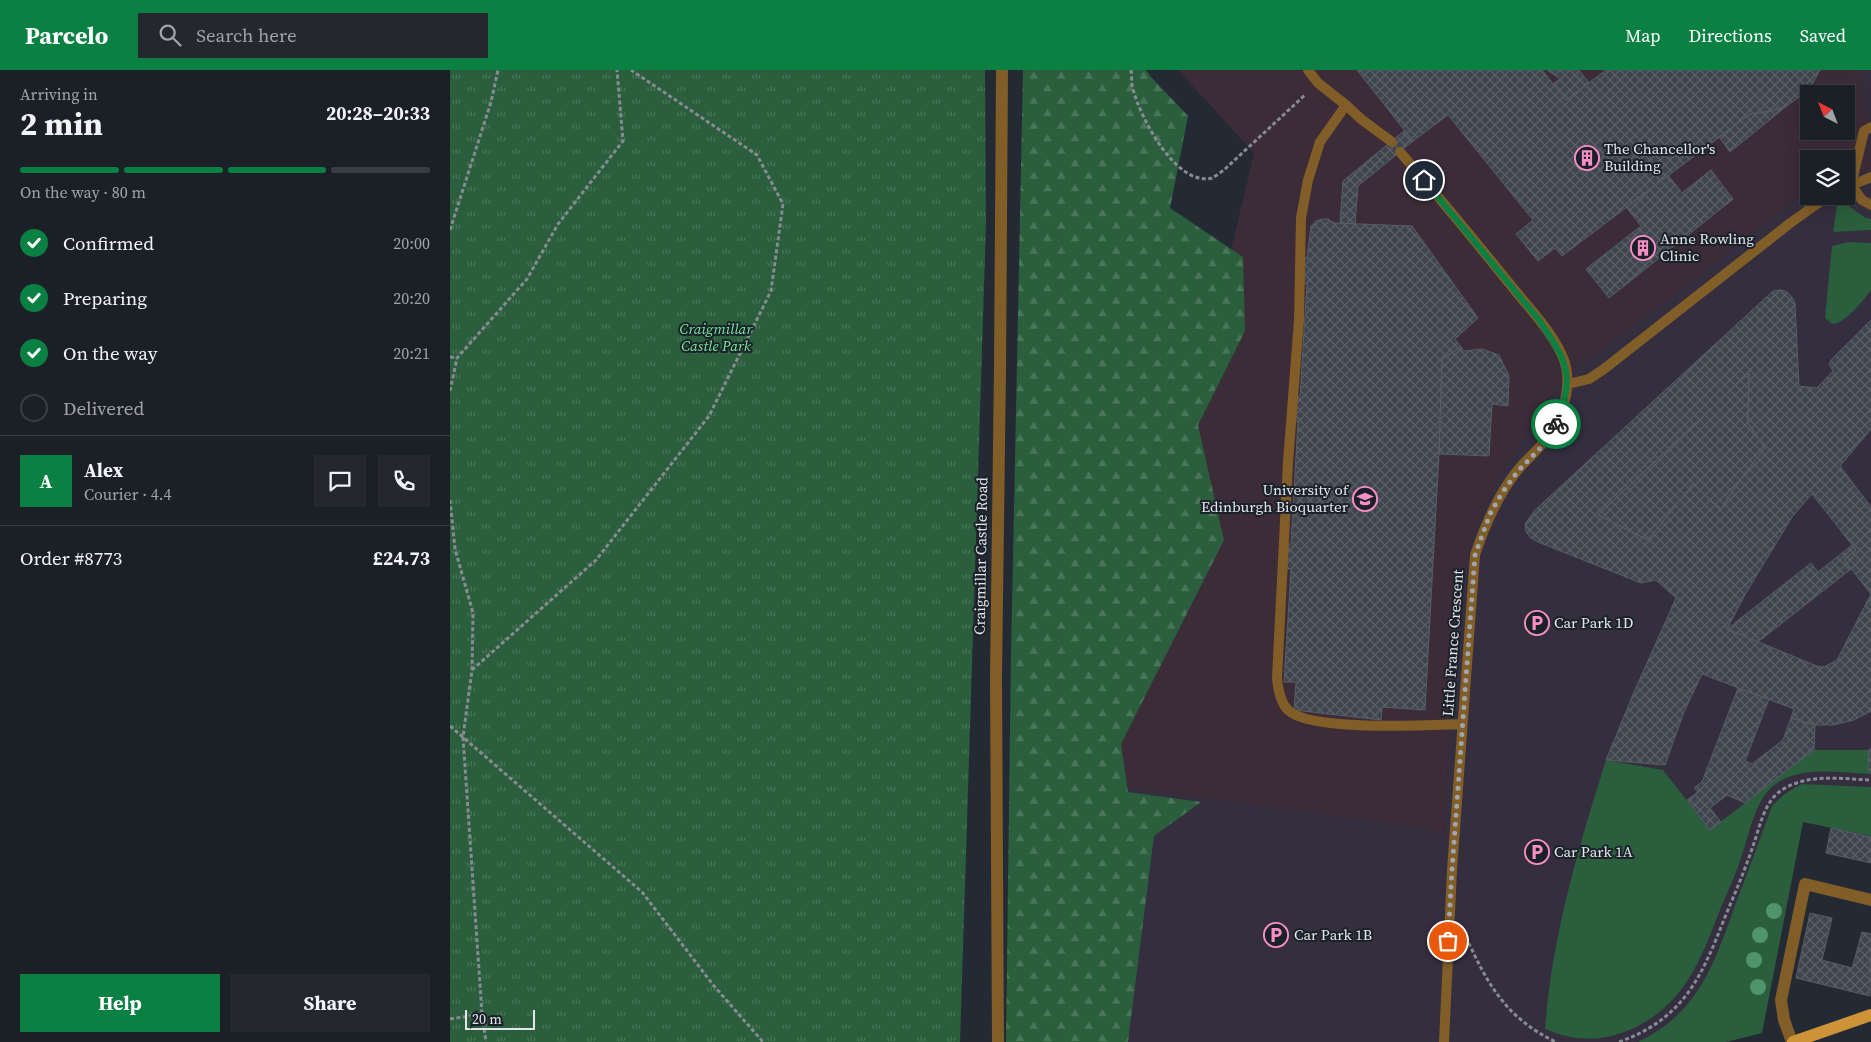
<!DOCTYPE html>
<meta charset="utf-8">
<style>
body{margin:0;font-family:"Source Serif 4",serif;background:#24282e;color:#f1f3f6;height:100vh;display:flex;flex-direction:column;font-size:19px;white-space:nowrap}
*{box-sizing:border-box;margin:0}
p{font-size:16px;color:#a0a3a7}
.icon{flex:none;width:28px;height:28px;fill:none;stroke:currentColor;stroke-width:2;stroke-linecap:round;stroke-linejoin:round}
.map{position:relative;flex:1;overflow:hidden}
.drawer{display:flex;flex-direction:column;background:#1b2026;width:450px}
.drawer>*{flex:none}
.needle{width:32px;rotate:318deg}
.controls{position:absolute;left:1350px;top:15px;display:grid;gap:10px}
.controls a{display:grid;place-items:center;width:55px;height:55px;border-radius:0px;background:#1b2026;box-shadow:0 5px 20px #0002,0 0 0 1px #393e43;font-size:25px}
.scale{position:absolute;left:15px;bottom:12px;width:70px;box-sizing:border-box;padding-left:5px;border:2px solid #e3e7ec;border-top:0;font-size:14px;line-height:18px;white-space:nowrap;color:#e3e7ec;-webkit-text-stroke:4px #1b2129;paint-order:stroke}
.pin{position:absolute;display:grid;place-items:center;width:42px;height:42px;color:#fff;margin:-21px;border:2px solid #fff;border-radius:50%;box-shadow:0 1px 5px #0007}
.courier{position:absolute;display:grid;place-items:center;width:50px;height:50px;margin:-25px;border:4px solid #0b8043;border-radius:50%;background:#fff;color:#222;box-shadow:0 1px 6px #0007}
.headline em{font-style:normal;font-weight:700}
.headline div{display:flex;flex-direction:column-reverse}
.headline{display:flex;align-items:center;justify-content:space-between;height:85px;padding:0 20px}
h1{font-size:32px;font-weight:700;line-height:38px}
.bar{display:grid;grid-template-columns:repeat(4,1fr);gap:8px 5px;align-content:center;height:60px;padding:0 20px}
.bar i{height:6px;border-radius:4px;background:#393e43}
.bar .active{background:#0b8043}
.bar p{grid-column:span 4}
.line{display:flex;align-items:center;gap:12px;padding:0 20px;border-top:1px solid #393e43}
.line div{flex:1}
.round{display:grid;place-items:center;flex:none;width:52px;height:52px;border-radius:0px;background:#24282e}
ol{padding:0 20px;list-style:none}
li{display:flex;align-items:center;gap:15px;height:55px}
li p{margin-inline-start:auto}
li .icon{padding:5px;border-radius:50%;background:#0b8043;color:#fff;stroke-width:4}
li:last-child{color:#a0a3a7}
li i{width:28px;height:28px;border:2px solid #393e43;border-radius:50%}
.button{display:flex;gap:10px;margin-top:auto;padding:10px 20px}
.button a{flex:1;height:58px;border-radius:0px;background:#0b8043;color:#fff;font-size:20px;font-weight:700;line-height:58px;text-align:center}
.button a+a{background:#24282e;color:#f1f3f6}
header{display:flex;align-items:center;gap:30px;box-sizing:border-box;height:70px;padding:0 25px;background:#0b8043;color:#fff}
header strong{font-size:24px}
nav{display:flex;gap:28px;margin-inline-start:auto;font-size:18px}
.search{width:350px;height:45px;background:#24282e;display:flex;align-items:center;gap:12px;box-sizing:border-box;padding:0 18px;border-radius:0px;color:#a0a3a7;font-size:19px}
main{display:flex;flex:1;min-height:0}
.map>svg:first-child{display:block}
</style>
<header>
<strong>Parcelo</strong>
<div class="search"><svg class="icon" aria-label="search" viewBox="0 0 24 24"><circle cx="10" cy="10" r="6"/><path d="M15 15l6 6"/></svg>Search here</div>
<nav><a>Map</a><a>Directions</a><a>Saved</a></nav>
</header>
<main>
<section class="drawer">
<div class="headline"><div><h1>2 min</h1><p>Arriving in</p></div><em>20:28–20:33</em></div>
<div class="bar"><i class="active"></i><i class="active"></i><i class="active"></i><i></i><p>On the way · 80 m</p></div>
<ol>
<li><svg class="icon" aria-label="check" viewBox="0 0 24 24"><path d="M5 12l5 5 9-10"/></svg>Confirmed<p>20:00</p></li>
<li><svg class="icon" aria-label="check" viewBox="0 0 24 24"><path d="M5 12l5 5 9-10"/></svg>Preparing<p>20:20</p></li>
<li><svg class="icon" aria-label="check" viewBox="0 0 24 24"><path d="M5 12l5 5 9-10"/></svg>On the way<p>20:21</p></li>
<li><i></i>Delivered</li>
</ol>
<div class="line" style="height:90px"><b class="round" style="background:#0b8043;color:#fff">A</b><div><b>Alex</b><p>Courier · 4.4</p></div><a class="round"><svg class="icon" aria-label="chat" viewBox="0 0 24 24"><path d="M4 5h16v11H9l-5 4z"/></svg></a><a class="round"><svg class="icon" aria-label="phone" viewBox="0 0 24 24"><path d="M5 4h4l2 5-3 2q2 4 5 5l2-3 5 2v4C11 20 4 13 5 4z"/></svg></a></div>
<div class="line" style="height:65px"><div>Order #8773</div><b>£24.73</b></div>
<div class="button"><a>Help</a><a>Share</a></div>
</section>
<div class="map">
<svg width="1421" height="972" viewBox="0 0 1421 972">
<defs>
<pattern id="forest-firs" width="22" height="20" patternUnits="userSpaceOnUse" patternTransform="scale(1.25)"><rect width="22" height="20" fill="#2a5e3c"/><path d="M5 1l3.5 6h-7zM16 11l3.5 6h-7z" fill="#497558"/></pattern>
<pattern id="park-tufts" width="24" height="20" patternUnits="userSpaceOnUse" patternTransform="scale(1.25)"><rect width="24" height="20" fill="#2a5e3c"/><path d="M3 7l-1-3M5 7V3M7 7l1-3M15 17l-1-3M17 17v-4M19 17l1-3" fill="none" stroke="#497558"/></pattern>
<pattern id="building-cross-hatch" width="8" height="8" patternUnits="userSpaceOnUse" patternTransform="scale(1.25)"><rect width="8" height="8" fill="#3f454e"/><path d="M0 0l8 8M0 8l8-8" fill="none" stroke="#5b6068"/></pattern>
</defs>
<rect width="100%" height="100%" fill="#242a33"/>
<!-- education -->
<path fill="#3c2c37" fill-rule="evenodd" d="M728,0H1410L1421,87V101L1407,102L1396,106V89H1359V119L1154,279L1126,296L1093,337L1044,416L1006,541L994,766L974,758L655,714L804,83ZM1359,24H1396V61H1359Z"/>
<!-- medical -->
<path fill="#342e3f" d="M1410,0H1421V87Z
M1421,101V766L1353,751L1312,963L1276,972H595L655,714L974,758L994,765L1006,541L1011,515L1022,468L1044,416L1093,337L1126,296L1154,279L1359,119V126H1396V106L1407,102Z"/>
<!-- grass -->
<path fill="#2a5e3c" d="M1397,135L1416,148L1421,149V160L1383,162L1387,136Z
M1399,172L1421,173V220C1414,230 1394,255 1382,254L1375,248L1382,176Z
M1421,678V704C1390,703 1347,694 1322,717C1304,734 1300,762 1292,785C1286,805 1276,825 1268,845C1249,894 1233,935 1182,959C1151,972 1126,972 1095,959C1102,866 1128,779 1156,690L1213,700L1260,760L1364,680H1419Z
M1352,714L1421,717V766L1353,752L1312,963L1276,972H1188C1250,942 1264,893 1286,833C1298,801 1310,769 1322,736C1331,726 1340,720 1352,714Z"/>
<!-- forest -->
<path fill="url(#forest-firs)" d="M573,0H696L701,7L738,46L720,138L793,187L795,261L748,355L774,470L671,674L678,722L751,732L704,766L678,972H556L561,585Z"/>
<!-- park -->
<path fill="url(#park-tufts)" d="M0,0H535L536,153L510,972H0Z"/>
<!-- building -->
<path fill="url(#building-cross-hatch)" stroke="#565d66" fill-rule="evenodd" d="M907,0H1092L1116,30L1156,0H1370L1363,13L1352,25L1338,35L1322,41L1300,44L1112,186L1105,178L1088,191L1066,164L1083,150L998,45L963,71Z
M1097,0H1129L1139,13L1116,30L1103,14L1110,9Z
M1338,35L1280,82L1269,67L1300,44L1322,41Z
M954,61L963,71L908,116L905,154L890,153L893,111Z
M1261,100L1283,129L1159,228L1136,199L1191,156L1176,137L1218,105L1232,123Z
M872,149H878L884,153L962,156L1028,248L1005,269L1011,277L992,289L989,384L975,640L932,637L931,650L844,640L846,612H834L841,499H836V474H841L848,351H843L845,326L850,327L857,214H851V187L857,188L861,156L866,151Z
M1330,220L1337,222L1342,227L1345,233L1349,316L1367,318L1383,301L1379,294L1382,289L1421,250V359L1390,396L1421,437V524L1394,490L1406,480L1362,424L1342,447L1296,523L1277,559L1367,596L1374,597L1387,590L1421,524V641L1404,650L1383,655H1365L1341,648L1344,639L1252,604L1234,642L1215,695L1156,690L1184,622L1226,528L1206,510L1191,513L1088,472L1081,468L1076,462L1075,454L1085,440L1323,221ZM1299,303L1298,353L1315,378L1293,406L1271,439L1243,414L1198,470L1148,445Z
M1011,277L1014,281L1032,279L1049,285L1059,306L1058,336L1042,334L1039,386L989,384L992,289Z
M1299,303L1298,353L1315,378L1293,406L1271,439L1243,414L1198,470L1148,445Z
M1402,475L1406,480L1394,490L1401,499L1308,572L1277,559L1361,493L1368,502Z
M1288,618L1319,629L1295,691L1302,694L1333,670L1341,648L1365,655L1364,680L1295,733L1277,725L1260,738L1271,752L1260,760L1237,730L1248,722L1244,718L1252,712Z
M1421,678V701L1418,700L1419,680Z
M1381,758L1421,767V793L1376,783Z
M1360,843L1382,848L1372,890L1402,898L1412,862L1421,864L1420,926L1346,908Z"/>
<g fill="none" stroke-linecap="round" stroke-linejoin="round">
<!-- path -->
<path stroke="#878b92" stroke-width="3" stroke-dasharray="4 2.5" stroke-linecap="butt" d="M681,0C682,6 681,13 683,19C690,47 726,117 762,108C766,106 771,102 775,99L856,24
M0,160L41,32L48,0
M0,287L7,288
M0,321L7,288L77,209L108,154L173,71L167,0
M0,430L5,479L23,543L22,600L13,667L32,944L36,972
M22,600L146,490L259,346L321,221L333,134L307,85L181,0
M0,656L192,822L264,916L313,972
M1016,867C1038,915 1056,948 1106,972
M0,949L32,944
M1169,972C1234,949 1252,906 1275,847C1285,823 1295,800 1303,776C1310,757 1314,731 1332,720C1358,703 1391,709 1421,710"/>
<!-- service -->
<path stroke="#815d28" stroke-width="10" d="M858,0L868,13L896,35L911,49L942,72
M896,35L870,72L858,110L851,148L849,250L838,392L827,608C828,619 830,632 838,640C860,662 979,655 1012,654
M1421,57L1414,61L1401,115L1412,130L1421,135
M950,82C989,127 1026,172 1063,218C1080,239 1107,267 1115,293C1121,313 1115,337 1106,355C1096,374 1080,385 1067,401C1047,426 1035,455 1025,485L1002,800L994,972
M1397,117L1421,107
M1118,314L1139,309L1154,299L1339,154L1378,126"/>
<!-- minor -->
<path stroke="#815d28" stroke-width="12" d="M1342,972L1334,950L1331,930L1355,814L1421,830"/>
<!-- tertiary -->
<path stroke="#815d28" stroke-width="12" d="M548,972L546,607L550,299L552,0"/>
<!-- primary -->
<path stroke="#ce9237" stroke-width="12" d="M1343,972L1421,945"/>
</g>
<!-- trees -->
<g fill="#4f946d">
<circle cx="1324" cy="841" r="8"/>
<circle cx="1310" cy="865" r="8"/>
<circle cx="1304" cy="890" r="8"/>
<circle cx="1308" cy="917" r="8"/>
</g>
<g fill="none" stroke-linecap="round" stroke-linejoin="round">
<!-- done -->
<path stroke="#a0a5ab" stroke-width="5" stroke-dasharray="0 9" d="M998,871L1002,800L1025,485L1040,444L1052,423L1068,401L1096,372L1106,354"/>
<!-- route -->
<path stroke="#0b8043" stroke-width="6" d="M974,110L1089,250C1117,291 1126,306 1106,354"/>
</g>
<!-- icons -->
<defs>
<symbol id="building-ring" viewBox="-11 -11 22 22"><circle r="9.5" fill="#1b2129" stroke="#fa8fc7" stroke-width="1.5"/><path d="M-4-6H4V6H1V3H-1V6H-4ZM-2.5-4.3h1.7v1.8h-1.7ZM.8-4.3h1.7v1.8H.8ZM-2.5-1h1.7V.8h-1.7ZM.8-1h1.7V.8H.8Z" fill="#fa8fc7"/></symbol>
<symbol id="university-ring" viewBox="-11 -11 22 22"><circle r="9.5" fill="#1b2129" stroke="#fa8fc7" stroke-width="1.5"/><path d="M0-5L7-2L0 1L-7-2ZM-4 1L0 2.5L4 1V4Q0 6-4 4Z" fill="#fa8fc7"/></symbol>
<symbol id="parking-ring" viewBox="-11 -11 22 22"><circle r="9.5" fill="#1b2129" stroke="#fa8fc7" stroke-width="1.5"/><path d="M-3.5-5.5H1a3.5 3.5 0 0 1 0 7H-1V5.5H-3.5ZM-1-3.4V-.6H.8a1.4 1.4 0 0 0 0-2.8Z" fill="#fa8fc7"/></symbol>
</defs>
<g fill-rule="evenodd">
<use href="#building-ring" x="1123" y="74" width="28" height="28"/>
<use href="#building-ring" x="1179" y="164" width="28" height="28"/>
<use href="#university-ring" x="901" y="415" width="28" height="28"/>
<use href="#parking-ring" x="1073" y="539" width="28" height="28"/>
<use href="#parking-ring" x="1073" y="768" width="28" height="28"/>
<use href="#parking-ring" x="812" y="851" width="28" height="28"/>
</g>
<g text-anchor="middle" stroke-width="4" stroke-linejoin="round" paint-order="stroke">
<!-- poi labels -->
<g font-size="15" fill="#e3e7ec" stroke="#1b2129" text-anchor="start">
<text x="1154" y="84">The Chancellor's<tspan x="1154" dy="17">Building</tspan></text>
<text x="1210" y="174">Anne Rowling<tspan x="1210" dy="17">Clinic</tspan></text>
<text x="898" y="425" text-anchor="end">University of<tspan x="898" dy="17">Edinburgh Bioquarter</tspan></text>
<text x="1104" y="558">Car Park 1D</text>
<text x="1104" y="787">Car Park 1A</text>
<text x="844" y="870">Car Park 1B</text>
</g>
<!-- park labels -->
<g font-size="15" font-style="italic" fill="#72eb9c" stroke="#1b2129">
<text x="266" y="264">Craigmillar<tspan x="266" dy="17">Castle Park</tspan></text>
</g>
<!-- street labels -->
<g font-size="15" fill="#e3e7ec" stroke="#1b2129">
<text transform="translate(531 486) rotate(-89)" y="5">Craigmillar Castle Road</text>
<text transform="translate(1003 573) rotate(-86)" y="5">Little France Crescent</text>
</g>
</g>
</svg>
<div class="controls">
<a><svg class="needle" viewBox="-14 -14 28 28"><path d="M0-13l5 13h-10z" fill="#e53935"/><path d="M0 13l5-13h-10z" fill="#a0a3a7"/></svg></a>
<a><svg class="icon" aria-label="layers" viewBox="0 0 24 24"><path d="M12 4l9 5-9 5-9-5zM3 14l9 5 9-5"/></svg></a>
</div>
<div class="scale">20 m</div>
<div class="pin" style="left:998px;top:871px;background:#ea580c"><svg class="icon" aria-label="bag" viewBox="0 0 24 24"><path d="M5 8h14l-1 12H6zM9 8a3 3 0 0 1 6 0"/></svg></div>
<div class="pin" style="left:974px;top:110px;background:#1f2937"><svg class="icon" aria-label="home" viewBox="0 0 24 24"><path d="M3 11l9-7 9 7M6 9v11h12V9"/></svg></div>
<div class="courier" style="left:1106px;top:354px"><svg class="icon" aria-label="bike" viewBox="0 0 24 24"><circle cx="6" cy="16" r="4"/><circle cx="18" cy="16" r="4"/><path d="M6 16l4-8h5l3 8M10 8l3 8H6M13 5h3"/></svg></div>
</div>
</main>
